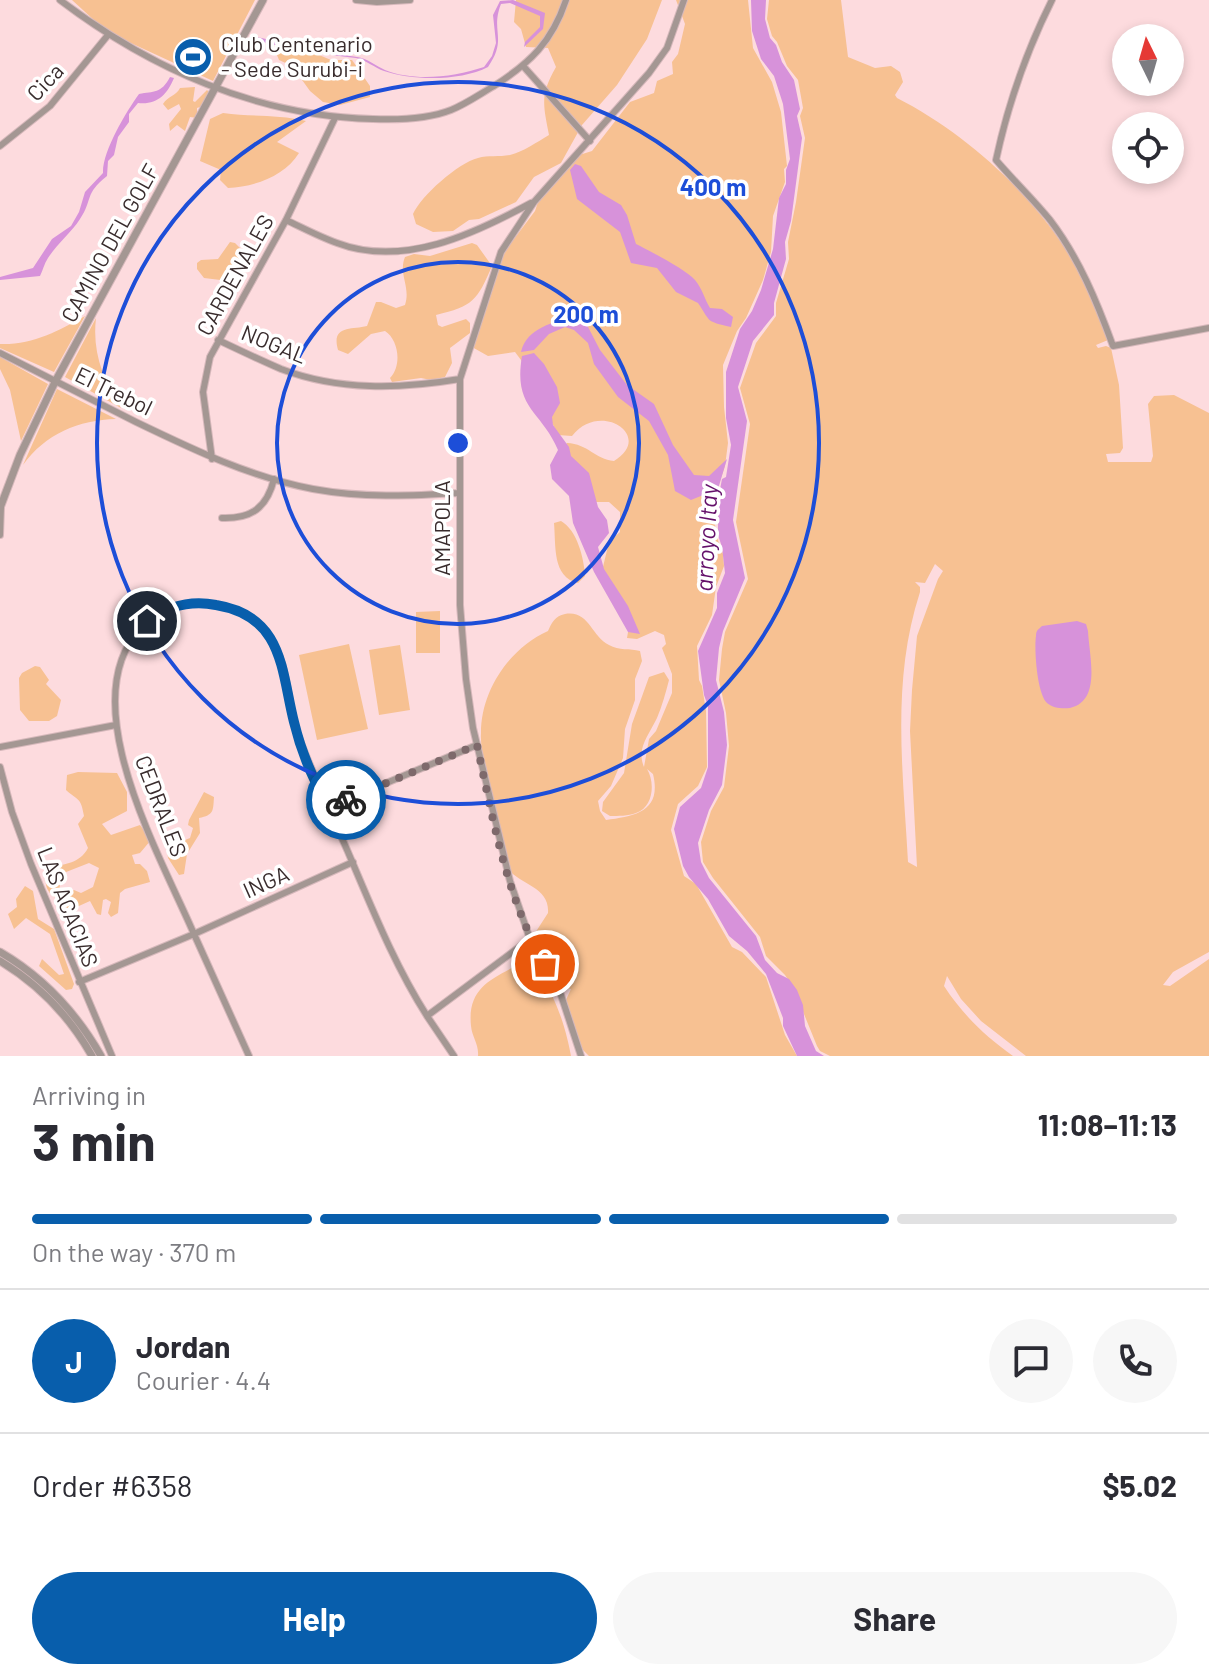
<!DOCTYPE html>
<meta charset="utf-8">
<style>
body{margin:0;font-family:Barlow,sans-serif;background:#f7f7f7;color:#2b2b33;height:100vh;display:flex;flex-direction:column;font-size:30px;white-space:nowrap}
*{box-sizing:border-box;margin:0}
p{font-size:26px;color:#7c7c81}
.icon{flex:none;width:44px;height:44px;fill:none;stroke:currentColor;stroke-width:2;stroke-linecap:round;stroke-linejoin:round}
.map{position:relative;height:1056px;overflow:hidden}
.side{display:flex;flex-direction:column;background:#fff;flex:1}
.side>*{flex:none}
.needle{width:52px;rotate:355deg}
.controls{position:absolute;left:1112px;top:24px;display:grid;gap:16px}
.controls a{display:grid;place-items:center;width:72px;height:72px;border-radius:50%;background:#fff;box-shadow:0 4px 12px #0003;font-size:40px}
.pin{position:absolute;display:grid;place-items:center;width:68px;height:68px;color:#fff;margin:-34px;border:4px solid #fff;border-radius:50%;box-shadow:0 2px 8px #0007}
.courier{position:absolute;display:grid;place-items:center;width:80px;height:80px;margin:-40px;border:6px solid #085eac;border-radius:50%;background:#fff;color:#222;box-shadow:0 2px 10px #0007}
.headline em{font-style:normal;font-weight:700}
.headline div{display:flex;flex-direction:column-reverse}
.headline{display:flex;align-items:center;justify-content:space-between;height:136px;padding:0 32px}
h1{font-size:52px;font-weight:700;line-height:60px}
.bar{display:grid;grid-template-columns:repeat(4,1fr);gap:12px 8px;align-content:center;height:96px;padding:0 32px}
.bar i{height:10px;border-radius:6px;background:#e1e1e2}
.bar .on{background:#085eac}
.bar p{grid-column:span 4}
.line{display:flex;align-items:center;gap:20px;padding:0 32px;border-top:2px solid #e1e1e2}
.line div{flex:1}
.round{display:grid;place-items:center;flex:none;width:84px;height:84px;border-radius:42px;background:#f7f7f7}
.action{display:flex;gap:16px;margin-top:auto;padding:16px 32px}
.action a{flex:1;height:92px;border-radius:48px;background:#085eac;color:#fff;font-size:32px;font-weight:700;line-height:92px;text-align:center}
.action a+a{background:#f7f7f7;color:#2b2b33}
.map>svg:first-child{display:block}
</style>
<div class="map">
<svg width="1209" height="1056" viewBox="0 0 1209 1056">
<rect width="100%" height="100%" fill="#fddbde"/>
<!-- green -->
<path fill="#f7c192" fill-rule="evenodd" d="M72,0H255L213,81L107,32Z
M516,0H662L647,39L617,85L582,125L561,163L534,177L516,202L479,219L469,220L453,231L433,232L416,224L413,214C421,196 458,163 478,158C488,155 499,157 510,155C523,152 537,142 549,135C543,104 540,95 556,67L548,48L526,47L521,29L514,22Z
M676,0H748L753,48L772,82L781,112L787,166L784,169L785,182L773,216L771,252L763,280L746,318L737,331L723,365L724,407L728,443L725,466L716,493L715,532L723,554L724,566L716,587L712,615L697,646L699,680L702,686L706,711L707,767L698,786L678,804L671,830L684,876L696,884L732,947L742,952L766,977L785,1035L797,1056H589L583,1050L570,1020L571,1015L565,1002L571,989L557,986L532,949L537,930L548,913C550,885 517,885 505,865C496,849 496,827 494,809C480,797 490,791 487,776C485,762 480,748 481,733C481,690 510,648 548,631C552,622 555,616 565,614C589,610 591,636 609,645C619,651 630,648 640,651L642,661L635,679V700L625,729L623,758L611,786L598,801L600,811L606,820C636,816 662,811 653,774L647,769C655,782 654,807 636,813C628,816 618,816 610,816L602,811L603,802L624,773L632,724L649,677L664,672L669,680C666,692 662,706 657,718C649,735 636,748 644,767L649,739L656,731L672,693V674L662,648L666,644L664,635L655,631L637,639L627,638L629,626L602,571L609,542L620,532V512L609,502H595L563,447L567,443C588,444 595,459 614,461C655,436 600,400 572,436L558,435L521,360L515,352L488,356L472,347L505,251L535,211L539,199L576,156L592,151L630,102L654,93L657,81L673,74L672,62L678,54L685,24Z
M769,0H841L848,57L875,68L891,66L900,72L903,82L895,95L897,98C960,130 1024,186 1063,245C1082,274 1095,308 1108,340L1096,345L1098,348L1106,346L1111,348L1119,385L1123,448L1120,453L1106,454L1108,462H1151L1153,456L1148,404L1154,396L1174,395L1209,413V952L1173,972L1163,985L1170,986L1209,959V1056H1026L981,1021L961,999L947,976L944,986C963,1015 985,1036 1013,1056H830L820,1051L817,1046L793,987L785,975L766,956L760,937L713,878L703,862L701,842L711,811L724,787L729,746L726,713L719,680L722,649L725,632L748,579L736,522L750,424L740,388L756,343L776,316V303L789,259L788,242L796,202L805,138L800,116L803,108L798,80L787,66L777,42L772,36L767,19ZM935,564L943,571L938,579L917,636L912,690L910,731L917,867L908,862C903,770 891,681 920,592V587L915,582L925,583Z
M279,46L300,47L331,60H352L370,86V97L340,105L323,102L310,91L292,66L279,60L275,50Z
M195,87L193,101L195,102L207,90L210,93L206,105L197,108V118L190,117L185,131L177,125L170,131L169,124L181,109L179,104L168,110L163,104C168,96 176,96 180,88Z
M223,113C251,117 278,114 306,121L277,142L299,153C285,176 254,187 228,188L220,180L221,170L200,161L210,119Z
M230,242L235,243L243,251L245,274L237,282L204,278L197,269V263L201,260L218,259Z
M472,243L477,245L492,266C477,301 473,306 436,315L438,325L442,327L466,319L470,323V333L450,348L452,363L445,377L431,380L421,378L392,382L390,378C402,366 399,340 385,331L371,334L348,354L338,350C331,325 351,330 367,326L376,302H381L396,308L405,305C411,287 398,274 405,257L414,254L430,256Z
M85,316L54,372L0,348V344C33,345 58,331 85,316Z
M96,318C92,352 103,380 121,408L65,377Z
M0,357L48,384L21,441L10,390L0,369Z
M57,389L116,419C79,420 45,434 23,465Z
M561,521C577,530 584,558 585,576L578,583C552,577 556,546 554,523Z
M440,611V653H416V612Z
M349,644L368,729L317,740L299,655Z
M400,645L410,710L379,715L369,650Z
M35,666L40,667L49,680L46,684L61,700L57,716L49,721H29L20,710L19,678L22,673Z
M78,772L117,773L127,792V811L102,824L111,835L140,825L151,840L140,853L132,855L135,864H140L147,871L150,882L125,889L120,893L118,913L111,917L108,913L111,902L106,899L103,900L101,915L97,914L90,901L70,910L64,906L69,892L74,890L81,893L93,887L99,868L89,863L61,874L59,894L56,898C43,890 44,878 50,866C65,865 80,863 88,848L78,824L84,816C81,797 78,801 66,790L67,775Z
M204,792L214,797C213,811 214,815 199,818L200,833L187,854L184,874L179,875L168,858L166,843L170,840L180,842L190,838L193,828L188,825L189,820Z
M25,886L33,891L38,919L54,929L74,984L72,989L66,990L39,966L42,959L59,975L64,974L50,934L26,918L14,929L8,914L17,907L16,899Z
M521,963C551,973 566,1028 571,1056H478C479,1044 472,1037 471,1026C467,987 492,979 521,963Z"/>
<!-- water -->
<path fill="#d792da" d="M513,0L545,13L543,29L524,47L525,42L540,27V16L510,3L501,4C490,32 508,38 488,67C461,81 413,81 384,71C375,68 366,60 356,58C321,54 286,49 252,39L253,36C288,44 322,52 357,57C367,58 376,66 385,70C415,82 454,77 484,67L492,56L496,43L493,15L500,1Z
M751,0H766L765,19L770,38L776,45L782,62L794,80L800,109L797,116L802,138L791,221L785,242L786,259L774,303V315L753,341L738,387L747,421L733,520L745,578L723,631L719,648L716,680L724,712L727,745L722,785L709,810L698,843L701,862L709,878L756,936L765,960L777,973L789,979L797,990L803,1005L805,1026L816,1051L824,1056H797L783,1026V1018L766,974L747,951L729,936L708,899L689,877L683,866L674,829L680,807L701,788L708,767V706L704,695L698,651L717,608V593L725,573L722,547L718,535V500L722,479L726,477L731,445L726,418V372L740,329L752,311L761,290L773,249L779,198L786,184V170L790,159L783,104L774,76L761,59L752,31Z
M170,77L174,78C167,95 157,105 138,103L129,114V122L118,137L114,155L108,161L107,176C84,194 93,200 80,219C71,233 57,244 48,258C44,264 43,270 40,276L0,280V277L33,268L52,239L71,226L79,212L85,192L103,173C102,152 126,112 139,94C154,91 161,94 170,77Z
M575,164L581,166L599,192L621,205L627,215L636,244C650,251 685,269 695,280C702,288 705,300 710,308L722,309L733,317L731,327C705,321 711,322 698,303L676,292L657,268L631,263L620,232L577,199L570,170Z
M575,315L587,325L600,350L627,385L654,404L673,445L694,475L709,476L727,459L718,489L691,500L675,491L668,455L649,421L618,397L594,364L588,343L574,330L565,327L549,334L534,350L521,352C527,327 554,323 575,315Z
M534,353L544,364L557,387L560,403L552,417L553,425L569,447L571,456L589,473L598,507L607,520L609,533L598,547L604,569L628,606L640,634L628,632L594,572L573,523L569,496L552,479L550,465L558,450C541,410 513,409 522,356Z
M1077,621L1086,624L1088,631C1089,655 1102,701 1070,708C1062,709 1053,708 1047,703C1037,694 1034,649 1036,636C1036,630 1038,630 1042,626Z"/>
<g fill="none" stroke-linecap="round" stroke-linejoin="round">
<defs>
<path id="minor" d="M60,0C151,69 257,116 373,119C398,120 428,119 451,110C466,104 480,94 494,86C530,63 552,42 566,0
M356,0L377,2L410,0
M1052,0C1026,52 1008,104 996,160C1013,180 1033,199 1050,220C1079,258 1097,302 1113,346L1209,328
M524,67L590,141
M0,146L50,106L108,35
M286,220C303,228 320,237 337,243C403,268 474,234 531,203
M218,340C239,350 260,360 281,369C339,391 400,389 460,379
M0,353C45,376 91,399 136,422C194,450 250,477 313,489C362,498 410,496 459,493
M212,459L203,392L210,357L286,220L335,118
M222,518C251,519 267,508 274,479
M0,535L1,507
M0,747L116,725
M0,767L12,812L31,864L112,1056
M329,807L477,745
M79,982L194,934C161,857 71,701 141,628C153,614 170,606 189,604C219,601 250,611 269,637C290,666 286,702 298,735C313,775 331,813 348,852C372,908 394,964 427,1016
M249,1056L194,934L353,862
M454,1056L427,1016L530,939
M581,1056L559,989L530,939L510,881L473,728L466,679L460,605V379L501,252L534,202L649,73L667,48L684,0"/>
<path id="tertiary" d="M0,508L20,455L55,382L263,0
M0,952C43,977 77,1014 101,1056
M0,961C38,984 70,1017 92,1056"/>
</defs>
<!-- minor casing -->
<use href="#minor" stroke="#d6b8bb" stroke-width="8"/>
<!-- tertiary casing -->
<use href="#tertiary" stroke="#d6b8bb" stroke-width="9"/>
<!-- minor -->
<use href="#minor" stroke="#a49793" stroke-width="6"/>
<!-- tertiary -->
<use href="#tertiary" stroke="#a49793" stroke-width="7"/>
</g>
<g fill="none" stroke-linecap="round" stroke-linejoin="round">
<!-- done -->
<path stroke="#7e696b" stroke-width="8" stroke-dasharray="0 14.4" d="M346,800L477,745C493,819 506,898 545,964"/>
<!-- route -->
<path stroke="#085eac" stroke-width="10" d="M147,621C168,606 191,600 216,605C284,616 281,671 294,722C301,751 314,782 329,807L346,800"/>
</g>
<!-- distance rings -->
<g fill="none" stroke="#1d4ed8" stroke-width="4">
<circle cx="458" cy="443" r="181"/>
<circle cx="458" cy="443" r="361"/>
</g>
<!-- icons -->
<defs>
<symbol id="stadium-disc" viewBox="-11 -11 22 22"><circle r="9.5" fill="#085eac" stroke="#fff"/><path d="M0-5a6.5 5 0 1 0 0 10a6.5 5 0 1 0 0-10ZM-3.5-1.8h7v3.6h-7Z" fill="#fff"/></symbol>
</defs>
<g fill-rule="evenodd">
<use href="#stadium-disc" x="171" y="35" width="44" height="44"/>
</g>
<g text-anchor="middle" stroke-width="7" stroke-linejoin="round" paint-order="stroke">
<!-- poi labels -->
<g font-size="22" fill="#392c2d" stroke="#fff" text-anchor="start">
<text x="221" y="52">Club Centenario<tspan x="221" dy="25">- Sede Surubi-i</tspan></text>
</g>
<!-- street labels -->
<g font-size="22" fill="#392c2d" stroke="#fff">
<text transform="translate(45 82) rotate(-47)" y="8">Cica</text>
<text transform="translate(110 243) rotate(-61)" y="8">CAMINO DEL GOLF</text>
<text transform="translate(235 275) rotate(-61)" y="8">CARDENALES</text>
<text transform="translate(274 344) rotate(22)" y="8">NOGAL</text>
<text transform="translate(114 391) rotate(26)" y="8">El Trebol</text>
<text transform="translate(442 528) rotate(-90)" y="8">AMAPOLA</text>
<text transform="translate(161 806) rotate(69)" y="8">CEDRALES</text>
<text transform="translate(266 882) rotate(-24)" y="8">INGA</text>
<text transform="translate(68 907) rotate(68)" y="8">LAS ACACIAS</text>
</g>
<!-- water labels -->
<g font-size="24" font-style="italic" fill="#64106a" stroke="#fff">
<text transform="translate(707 538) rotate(-87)" y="8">arroyo Itay</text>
</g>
</g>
<circle cx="458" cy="443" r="12" fill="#1d4ed8" stroke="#fff" stroke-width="4"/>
<g font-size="24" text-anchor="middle" font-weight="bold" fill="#1d4ed8" stroke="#fff" stroke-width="7" stroke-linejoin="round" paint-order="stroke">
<text x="713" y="196">400 m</text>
<text x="586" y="323">200 m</text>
</g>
</svg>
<div class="controls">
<a><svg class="needle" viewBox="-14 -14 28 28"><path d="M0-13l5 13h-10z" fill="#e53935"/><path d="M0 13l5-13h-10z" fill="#7c7c81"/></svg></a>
<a><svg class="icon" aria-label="locate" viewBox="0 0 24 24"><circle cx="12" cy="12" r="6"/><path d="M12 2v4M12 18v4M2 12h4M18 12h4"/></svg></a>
</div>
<div class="pin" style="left:545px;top:964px;background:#ea580c"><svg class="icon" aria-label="bag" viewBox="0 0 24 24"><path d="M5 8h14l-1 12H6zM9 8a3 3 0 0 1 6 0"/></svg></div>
<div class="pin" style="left:147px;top:621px;background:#1f2937"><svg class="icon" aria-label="home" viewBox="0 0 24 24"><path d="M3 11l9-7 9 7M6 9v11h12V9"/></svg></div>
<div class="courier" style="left:346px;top:800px"><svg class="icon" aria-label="bike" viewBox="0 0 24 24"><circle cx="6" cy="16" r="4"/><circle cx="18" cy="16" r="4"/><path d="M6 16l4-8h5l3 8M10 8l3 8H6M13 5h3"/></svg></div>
</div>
<section class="side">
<div class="headline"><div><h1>3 min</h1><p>Arriving in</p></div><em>11:08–11:13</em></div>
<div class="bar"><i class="on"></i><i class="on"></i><i class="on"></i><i></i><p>On the way · 370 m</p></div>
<div class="line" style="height:144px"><b class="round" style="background:#085eac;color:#fff">J</b><div><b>Jordan</b><p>Courier · 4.4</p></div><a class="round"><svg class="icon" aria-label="chat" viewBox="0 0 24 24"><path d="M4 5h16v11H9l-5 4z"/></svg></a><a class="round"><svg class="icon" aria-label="phone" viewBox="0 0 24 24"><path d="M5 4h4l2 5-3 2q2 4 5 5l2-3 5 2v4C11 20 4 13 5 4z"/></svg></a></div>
<div class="line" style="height:104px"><div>Order #6358</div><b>$5.02</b></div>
<div class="action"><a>Help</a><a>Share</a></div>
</section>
